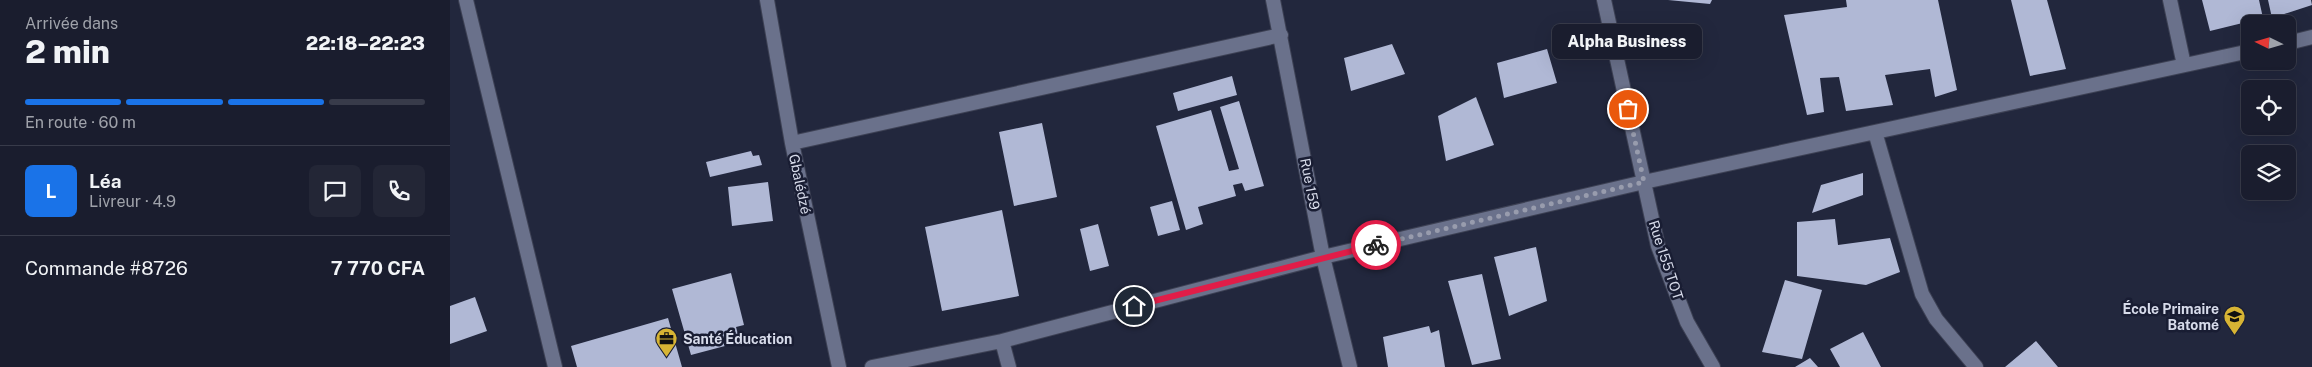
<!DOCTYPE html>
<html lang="fr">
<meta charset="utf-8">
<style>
body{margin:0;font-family:"Public Sans",sans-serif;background:#232636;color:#f1f3f6;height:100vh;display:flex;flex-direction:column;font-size:19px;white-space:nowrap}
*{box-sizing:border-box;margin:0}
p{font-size:16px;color:#9fa2aa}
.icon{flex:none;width:28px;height:28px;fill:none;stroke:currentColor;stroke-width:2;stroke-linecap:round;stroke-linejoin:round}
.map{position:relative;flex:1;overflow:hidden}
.details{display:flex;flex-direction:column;background:#1a1d2e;width:450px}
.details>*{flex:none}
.needle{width:32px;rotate:275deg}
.tools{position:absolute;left:1791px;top:15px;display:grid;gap:10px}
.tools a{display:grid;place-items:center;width:55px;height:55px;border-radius:8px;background:#1a1d2e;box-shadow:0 5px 20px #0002,0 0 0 1px #383b4a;font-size:25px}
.pin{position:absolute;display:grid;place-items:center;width:42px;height:42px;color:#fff;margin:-21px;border:2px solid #fff;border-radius:50%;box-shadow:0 1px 5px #0007}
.courier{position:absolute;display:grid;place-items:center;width:50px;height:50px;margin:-25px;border:4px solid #e11d48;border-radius:50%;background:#fff;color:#222;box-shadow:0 1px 6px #0007}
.bubble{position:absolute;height:35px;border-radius:8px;background:#1a1d2e;box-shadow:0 5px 20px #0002,0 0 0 1px #383b4a;font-size:16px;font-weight:800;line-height:35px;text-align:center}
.head em{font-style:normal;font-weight:800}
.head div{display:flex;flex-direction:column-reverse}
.head{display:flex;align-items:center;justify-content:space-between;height:85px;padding:0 25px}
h1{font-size:32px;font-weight:800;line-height:38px}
.bar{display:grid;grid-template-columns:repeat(4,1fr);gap:8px 5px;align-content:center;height:60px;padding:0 25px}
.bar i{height:6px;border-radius:4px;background:#383b4a}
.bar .selected{background:#1a73e8}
.bar p{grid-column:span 4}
.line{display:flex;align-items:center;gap:12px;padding:0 25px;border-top:1px solid #383b4a}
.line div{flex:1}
.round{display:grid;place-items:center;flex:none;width:52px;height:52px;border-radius:8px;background:#232636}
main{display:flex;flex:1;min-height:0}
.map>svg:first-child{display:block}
</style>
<main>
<section class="details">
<div class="head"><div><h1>2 min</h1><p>Arrivée dans</p></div><em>22:18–22:23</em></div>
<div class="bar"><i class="selected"></i><i class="selected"></i><i class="selected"></i><i></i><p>En route · 60 m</p></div>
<div class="line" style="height:90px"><b class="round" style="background:#1a73e8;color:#fff">L</b><div><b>Léa</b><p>Livreur · 4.9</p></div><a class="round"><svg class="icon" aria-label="chat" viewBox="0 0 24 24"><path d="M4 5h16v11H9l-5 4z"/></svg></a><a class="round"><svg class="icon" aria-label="phone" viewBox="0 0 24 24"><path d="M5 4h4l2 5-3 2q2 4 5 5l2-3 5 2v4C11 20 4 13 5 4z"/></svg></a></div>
<div class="line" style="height:65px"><div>Commande #8726</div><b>7 770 CFA</b></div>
</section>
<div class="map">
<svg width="1862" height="367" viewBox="0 0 1862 367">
<rect width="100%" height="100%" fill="#22273d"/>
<!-- building -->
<path fill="#b0b8d5" d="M1218,0H1262L1260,4Z
M1396,0H1488L1507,90L1485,97L1480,69L1435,75L1443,105L1396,111L1389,77L1370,78L1374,112L1357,115L1334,15L1397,7Z
M1561,0H1597L1616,69L1580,76Z
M1752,0H1809L1813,18L1760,31Z
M1818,0H1861L1862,5L1822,18Z
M942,44L955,74L901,91L894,58Z
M1097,49L1107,83L1054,98L1047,63Z
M782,76L787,95L728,111L723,93Z
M1026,97L1044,145L996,161L988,116Z
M789,101L814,186L795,191L792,183L783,185L786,196L748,207L753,224L736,230L706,126L761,110L779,171L789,169L770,107Z
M592,123L607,197L564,206L549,132Z
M301,151L303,156L309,155L312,165L260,177L256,162Z
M1413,173V195L1362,213L1371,185Z
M318,182L323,221L282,226L278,187Z
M722,201L730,230L708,236L700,207Z
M552,210L569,296L492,311L475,227Z
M1385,219L1388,245L1440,238L1450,272L1416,285L1347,276V222Z
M648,224L659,266L640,271L630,229Z
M1086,247L1097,301L1059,316L1044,257Z
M281,273L294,325L286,327L290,342L241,355L222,289Z
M1032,274L1051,359L1022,365L998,281Z
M1335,280L1372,290L1352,359L1312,352Z
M25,297L37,331L0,344V306Z
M218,318L232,367H127L121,346Z
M979,326L981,333L989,330L995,367H938L933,337Z
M1413,332L1431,367H1390L1380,349Z
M1586,341L1608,367H1555Z
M1360,358L1368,367H1345Z"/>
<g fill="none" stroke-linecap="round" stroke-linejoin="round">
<defs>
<path id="minor" d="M16,0L105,367
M317,0L342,143L389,367
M823,0L873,257L900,367
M1154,0L1208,246L1237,322L1263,367
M1720,0L1734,65
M1838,43L1862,37
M1425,132L1472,294L1486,319L1526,367
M342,143L831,35
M552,341L559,367
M422,367L552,341L873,257L1194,182L1800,51"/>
</defs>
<!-- minor casing -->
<use href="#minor" stroke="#3d4154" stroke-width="16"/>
<!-- minor -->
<use href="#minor" stroke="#6a718b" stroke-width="14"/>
</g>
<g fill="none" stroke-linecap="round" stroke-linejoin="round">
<!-- done -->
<path stroke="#989cad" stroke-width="5" stroke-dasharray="0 9" d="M926,245L1194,182L1178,109"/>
<!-- route -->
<path stroke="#e11d48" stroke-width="6" d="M684,306L926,245"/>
</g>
<!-- icons -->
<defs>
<symbol id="school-pin" viewBox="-11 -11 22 30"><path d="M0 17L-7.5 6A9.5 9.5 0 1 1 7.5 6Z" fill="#d7b434" stroke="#191d33"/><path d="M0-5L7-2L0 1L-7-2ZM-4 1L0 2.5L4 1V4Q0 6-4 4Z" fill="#111"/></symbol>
<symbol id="office-pin" viewBox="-11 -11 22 30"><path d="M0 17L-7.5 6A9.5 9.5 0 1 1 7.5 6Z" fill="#d7b434" stroke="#191d33"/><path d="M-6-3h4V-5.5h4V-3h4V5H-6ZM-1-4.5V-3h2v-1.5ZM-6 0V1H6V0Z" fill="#111"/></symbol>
</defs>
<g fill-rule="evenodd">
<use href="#school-pin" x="1772" y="304" width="25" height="34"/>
<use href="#office-pin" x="204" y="326" width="25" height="34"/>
</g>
<g text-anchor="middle" stroke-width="5" stroke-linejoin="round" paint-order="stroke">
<!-- street labels -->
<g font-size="14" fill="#d7dbea" stroke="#191d33">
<text transform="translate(350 184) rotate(78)" y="5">Gbalédzé</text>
<text transform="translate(860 184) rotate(79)" y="5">Rue 159</text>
<text transform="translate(1216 260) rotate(72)" y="5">Rue 155 TOT</text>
</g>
<!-- poi labels -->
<g font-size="14" font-weight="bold" fill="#d7dbea" stroke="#191d33" text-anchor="end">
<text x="1769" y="314">École Primaire<tspan x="1769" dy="16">Batomé</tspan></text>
<text x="233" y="344" text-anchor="start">Santé Éducation</text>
</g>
</g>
</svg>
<div class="tools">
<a><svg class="needle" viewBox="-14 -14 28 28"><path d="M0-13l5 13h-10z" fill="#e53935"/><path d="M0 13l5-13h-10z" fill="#9fa2aa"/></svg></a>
<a><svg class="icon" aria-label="locate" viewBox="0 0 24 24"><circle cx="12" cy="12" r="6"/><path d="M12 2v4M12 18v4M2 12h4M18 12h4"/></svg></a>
<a><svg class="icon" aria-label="layers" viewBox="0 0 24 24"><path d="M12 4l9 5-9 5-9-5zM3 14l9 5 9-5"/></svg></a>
</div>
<div class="pin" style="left:1178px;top:109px;background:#ea580c"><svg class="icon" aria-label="bag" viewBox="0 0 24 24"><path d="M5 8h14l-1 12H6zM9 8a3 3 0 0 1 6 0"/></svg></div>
<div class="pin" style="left:684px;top:306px;background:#1f2937"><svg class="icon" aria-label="home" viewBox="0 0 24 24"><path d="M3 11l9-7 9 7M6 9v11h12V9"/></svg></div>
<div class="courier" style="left:926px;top:245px"><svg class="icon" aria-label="bike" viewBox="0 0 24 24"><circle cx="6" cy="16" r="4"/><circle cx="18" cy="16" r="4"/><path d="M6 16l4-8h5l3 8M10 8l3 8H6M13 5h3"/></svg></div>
<div class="bubble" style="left:1102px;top:24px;width:150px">Alpha Business</div>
</div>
</main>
